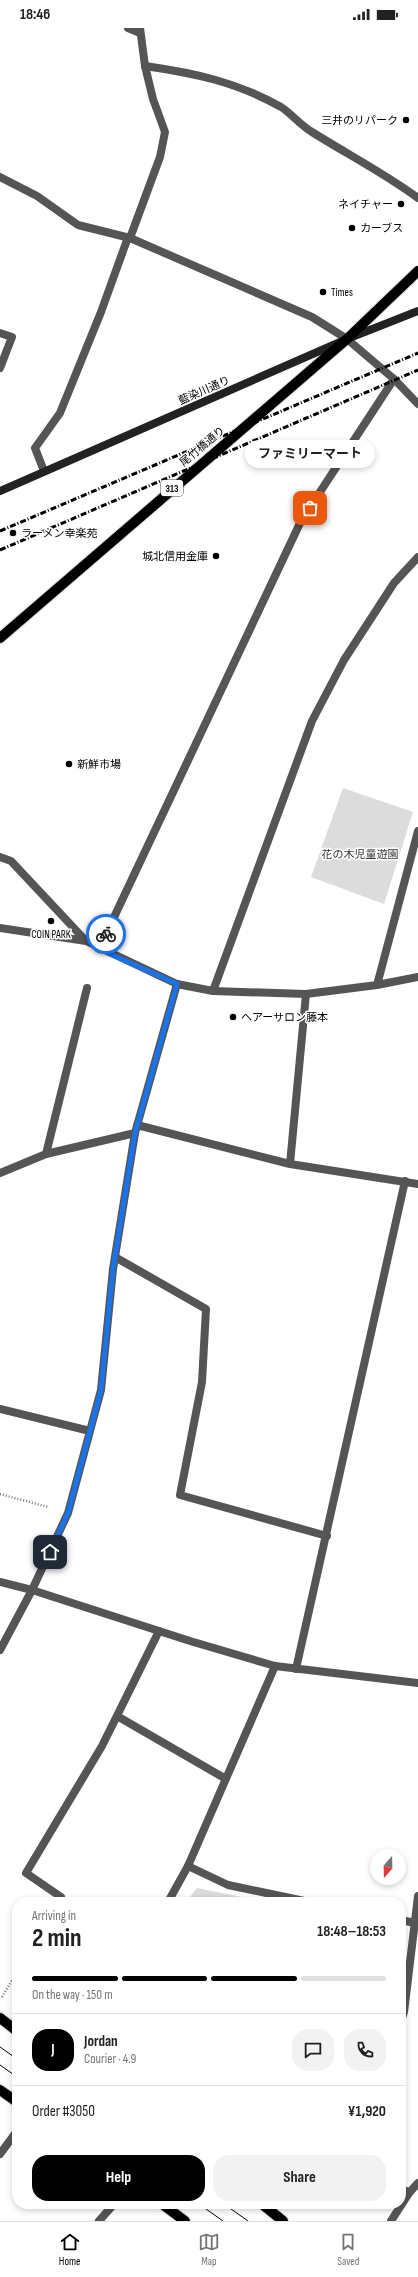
<!DOCTYPE html>
<meta charset="utf-8">
<style>
body{margin:0;font-family:"Sofia Sans Condensed","Noto Sans JP",sans-serif;background:#f2f2f2;color:#202124;height:100vh;display:flex;flex-direction:column;font-size:15px;white-space:nowrap}
*{box-sizing:border-box;margin:0}
p{font-size:13px;color:#757577}
.icon{flex:none;width:22px;height:22px;fill:none;stroke:currentColor;stroke-width:2;stroke-linecap:round;stroke-linejoin:round}
.map{position:relative;flex:1;overflow:hidden}
.sheet{position:absolute;left:12px;top:1869px;width:394px;height:312px;display:flex;flex-direction:column;background:#fff;border-radius:16px;box-shadow:0 2px 6px #0003}
.sheet>*{flex:none}
.needle{width:26px;rotate:200deg}
.tools{position:absolute;left:370px;top:1821px;display:grid;gap:8px}
.tools a{display:grid;place-items:center;width:36px;height:36px;border-radius:50%;background:#fff;box-shadow:0 2px 6px #0003;font-size:20px}
.pin{position:absolute;display:grid;place-items:center;width:34px;height:34px;color:#fff;margin:-17px;border-radius:8px;box-shadow:0 2px 6px #0006}
.courier{position:absolute;display:grid;place-items:center;width:40px;height:40px;margin:-20px;border:3px solid #1a73e8;border-radius:50%;background:#fff;color:#222;box-shadow:0 1px 5px #0007}
.bubble{position:absolute;height:28px;border-radius:14px;background:#fff;box-shadow:0 2px 6px #0003;font-size:13px;font-weight:700;line-height:28px;text-align:center}
.headline em{font-style:normal;font-weight:700}
.headline div{display:flex;flex-direction:column-reverse}
.headline{display:flex;align-items:center;justify-content:space-between;height:68px;padding:0 20px}
h1{font-size:26px;font-weight:700;line-height:30px}
.bar{display:grid;grid-template-columns:repeat(4,1fr);gap:6px 4px;align-content:center;height:48px;padding:0 20px}
.bar i{height:5px;border-radius:3px;background:#e0e0e0}
.bar .current{background:#000}
.bar p{grid-column:span 4}
.line{display:flex;align-items:center;gap:10px;padding:0 20px;border-top:1px solid #e0e0e0}
.line div{flex:1}
.round{display:grid;place-items:center;flex:none;width:42px;height:42px;border-radius:16px;background:#f2f2f2}
.action{display:flex;gap:8px;margin-top:auto;padding:8px 20px}
.action a{flex:1;height:46px;border-radius:16px;background:#000;color:#fff;font-size:16px;font-weight:700;line-height:46px;text-align:center}
.action a+a{background:#f2f2f2;color:#202124}
.status{display:flex;justify-content:space-between;align-items:center;height:28px;padding:0 20px;background:#fff;direction:ltr}
.status svg{height:11px;fill:currentColor}
.tab-bar{display:flex;justify-content:space-around;align-items:center;height:56px;border-top:1px solid #e0e0e0;background:#fff;font-size:11px;color:#757577}
.tab-bar a{display:grid;justify-items:center;gap:2px}
.tab-bar .current{color:#000}
.map>svg:first-child{display:block}
</style>
<div class="status"><b>18:46</b><svg viewBox="0 0 49 12"><path d="M0 12V9h3v3zM5 12V6h3v6zM10 12V3h3v9zM15 12V0h3v12zM26 1h20v11H26zM47 4h2v5h-2z"/></svg></div>
<div class="map">
<svg width="418" height="2193" viewBox="0 0 418 2193">
<rect width="100%" height="100%" fill="#fff"/>
<!-- green -->
<path fill="#dcdcdc" d="M343,760L413,784L384,876L311,849Z
M197,1860L252,1871L251,1874H186Z"/>
<g fill="none" stroke-linecap="round" stroke-linejoin="round">
<defs>
<path id="primary" d="M0,610L347,311L418,243
M0,1990L17,2003
M0,2062L17,2074
M162,2176L185,2193
M262,2176L283,2193"/>
</defs>
<!-- primary casing -->
<use href="#primary" stroke="#dbdbdb" stroke-width="12"/>
<!-- path -->
<path stroke="#777" stroke-width="2.5" stroke-dasharray="1 2" stroke-linecap="butt" d="M0,1466L48,1479
M2,1969L17,1944"/>
<!-- lane -->
<path stroke="#555" stroke-width="8" d="M128,0L140,5
M145,38C194,45 237,54 281,79C292,86 300,97 312,104C347,126 384,145 418,170
M0,305L12,309L0,340
M44,443L35,420L60,385L101,284L127,212
M99,921L301,493L394,351
M213,963L312,693L344,632L394,555L418,529
M137,1097L290,1136L418,1156
M46,1126L87,960
M290,1136L306,966
M0,1145L46,1126L135,1105
M115,1229L206,1281L202,1354L180,1467L327,1508
M0,1381L90,1403
M0,1622L32,1562L68,1485L101,1362L113,1241L135,1105L177,956
M117,1688L226,1751
M61,1869L26,1845L102,1718L159,1603
M168,1874L188,1838L275,1638
M0,2126L17,2103
M409,2165L418,2155"/>
<!-- street -->
<path stroke="#555" stroke-width="8" d="M0,149L37,168L78,197L130,210L312,289L347,311L394,351L418,376
M127,212L130,210L160,129L165,104L153,71L145,38L140,0
M0,829L11,833L86,913L177,956L213,963L306,966L377,957L418,949
M0,900L86,913
M377,957L418,803
M0,1554L32,1562L190,1613L275,1638L418,1655
M296,1641L405,1153
M188,1838L228,1857L309,1874
M401,1892L415,1895
M401,1993L404,1984L418,1868
M99,2193L114,2176
M391,2193L409,2165L401,2160"/>
<!-- secondary -->
<path stroke="#222" stroke-width="8" d="M0,463L347,311L418,283"/>
<!-- primary -->
<use href="#primary" stroke="#000" stroke-width="10"/>
<!-- tram -->
<path stroke="#000" stroke-width="1" d="M0,2019L17,2031
M0,2037L17,2049
M199,2176L223,2193
M224,2176L248,2193"/>
<!-- rail -->
<path stroke="#000" stroke-width="3" stroke-dasharray="6 2 1 2" stroke-linecap="butt" d="M0,503L418,325
M0,522L418,342"/>
</g>
<g fill="none" stroke-linecap="round" stroke-linejoin="round">
<!-- done -->
<path stroke="#595959" stroke-width="4" stroke-dasharray="0 7.2" d="M106,906L301,493L310,480"/>
<!-- route -->
<path stroke="#1a73e8" stroke-width="5" d="M50,1524L68,1485L101,1362L113,1241L135,1105L177,956L99,921L106,906"/>
</g>
<!-- markers -->
<g fill="#000" stroke="#fff" stroke-width="1.5">
<circle cx="406" cy="92" r="4"/>
<circle cx="401" cy="176" r="4"/>
<circle cx="352" cy="200" r="4"/>
<circle cx="323" cy="264" r="4"/>
<circle cx="13" cy="505" r="4"/>
<circle cx="216" cy="528" r="4"/>
<circle cx="69" cy="736" r="4"/>
<circle cx="51" cy="893" r="4"/>
<circle cx="233" cy="989" r="4"/>
</g>
<g text-anchor="middle" stroke-width="3" stroke-linejoin="round" paint-order="stroke">
<!-- shield labels -->
<rect fill="#fff" stroke="#4c4c4c" stroke-width="1" x="161" y="452" width="22" height="16" rx="3"/>
<g font-size="10" font-weight="bold" fill="#000">
<text x="172" y="464">313</text>
</g>
<!-- poi labels -->
<g font-size="11" fill="#000" stroke="#fff" text-anchor="start">
<text x="398" y="96" text-anchor="end">三井のリパーク</text>
<text x="393" y="180" text-anchor="end">ネイチャー</text>
<text x="360" y="204">カーブス</text>
<text x="331" y="268">Times</text>
<text x="21" y="509">ラーメン幸楽苑</text>
<text x="208" y="532" text-anchor="end">城北信用金庫</text>
<text x="77" y="740">新鮮市場</text>
<text x="51" y="910" text-anchor="middle">COIN PARK</text>
<text x="241" y="993">ヘアーサロン藤本</text>
</g>
<!-- street labels -->
<g font-size="11" fill="#000" stroke="#fff">
<text transform="translate(204 362) rotate(-24)" y="4">藍染川通り</text>
<text transform="translate(202 418) rotate(-40)" y="4">尾竹橋通り</text>
</g>
<!-- park labels -->
<g font-size="11" fill="#333" stroke="#fff">
<text x="360" y="830">花の木児童遊園</text>
</g>
</g>
</svg>
<div class="tools">
<a><svg class="needle" viewBox="-14 -14 28 28"><path d="M0-13l5 13h-10z" fill="#e53935"/><path d="M0 13l5-13h-10z" fill="#757577"/></svg></a>
</div>
<div class="pin" style="left:310px;top:480px;background:#ea580c"><svg class="icon" aria-label="bag" viewBox="0 0 24 24"><path d="M5 8h14l-1 12H6zM9 8a3 3 0 0 1 6 0"/></svg></div>
<div class="pin" style="left:50px;top:1524px;background:#1f2937"><svg class="icon" aria-label="home" viewBox="0 0 24 24"><path d="M3 11l9-7 9 7M6 9v11h12V9"/></svg></div>
<div class="courier" style="left:106px;top:906px"><svg class="icon" aria-label="bike" viewBox="0 0 24 24"><circle cx="6" cy="16" r="4"/><circle cx="18" cy="16" r="4"/><path d="M6 16l4-8h5l3 8M10 8l3 8H6M13 5h3"/></svg></div>
<div class="bubble" style="left:245px;top:412px;width:130px">ファミリーマート</div>
<section class="sheet">
<div class="headline"><div><h1>2 min</h1><p>Arriving in</p></div><em>18:48–18:53</em></div>
<div class="bar"><i class="current"></i><i class="current"></i><i class="current"></i><i></i><p>On the way · 150 m</p></div>
<div class="line" style="height:72px"><b class="round" style="background:#000;color:#fff">J</b><div><b>Jordan</b><p>Courier · 4.9</p></div><a class="round"><svg class="icon" aria-label="chat" viewBox="0 0 24 24"><path d="M4 5h16v11H9l-5 4z"/></svg></a><a class="round"><svg class="icon" aria-label="phone" viewBox="0 0 24 24"><path d="M5 4h4l2 5-3 2q2 4 5 5l2-3 5 2v4C11 20 4 13 5 4z"/></svg></a></div>
<div class="line" style="height:52px"><div>Order #3050</div><b>¥1,920</b></div>
<div class="action"><a>Help</a><a>Share</a></div>
</section>
</div>
<nav class="tab-bar">
<a class="current"><svg class="icon" aria-label="home" viewBox="0 0 24 24"><path d="M3 11l9-7 9 7M6 9v11h12V9"/></svg>Home</a>
<a><svg class="icon" aria-label="map" viewBox="0 0 24 24"><path d="M3 6l6-2 6 2 6-2v14l-6 2-6-2-6 2zM9 4v14M15 6v14"/></svg>Map</a>
<a><svg class="icon" aria-label="saved" viewBox="0 0 24 24"><path d="M7 4h10v16l-5-4-5 4z"/></svg>Saved</a>
</nav>
